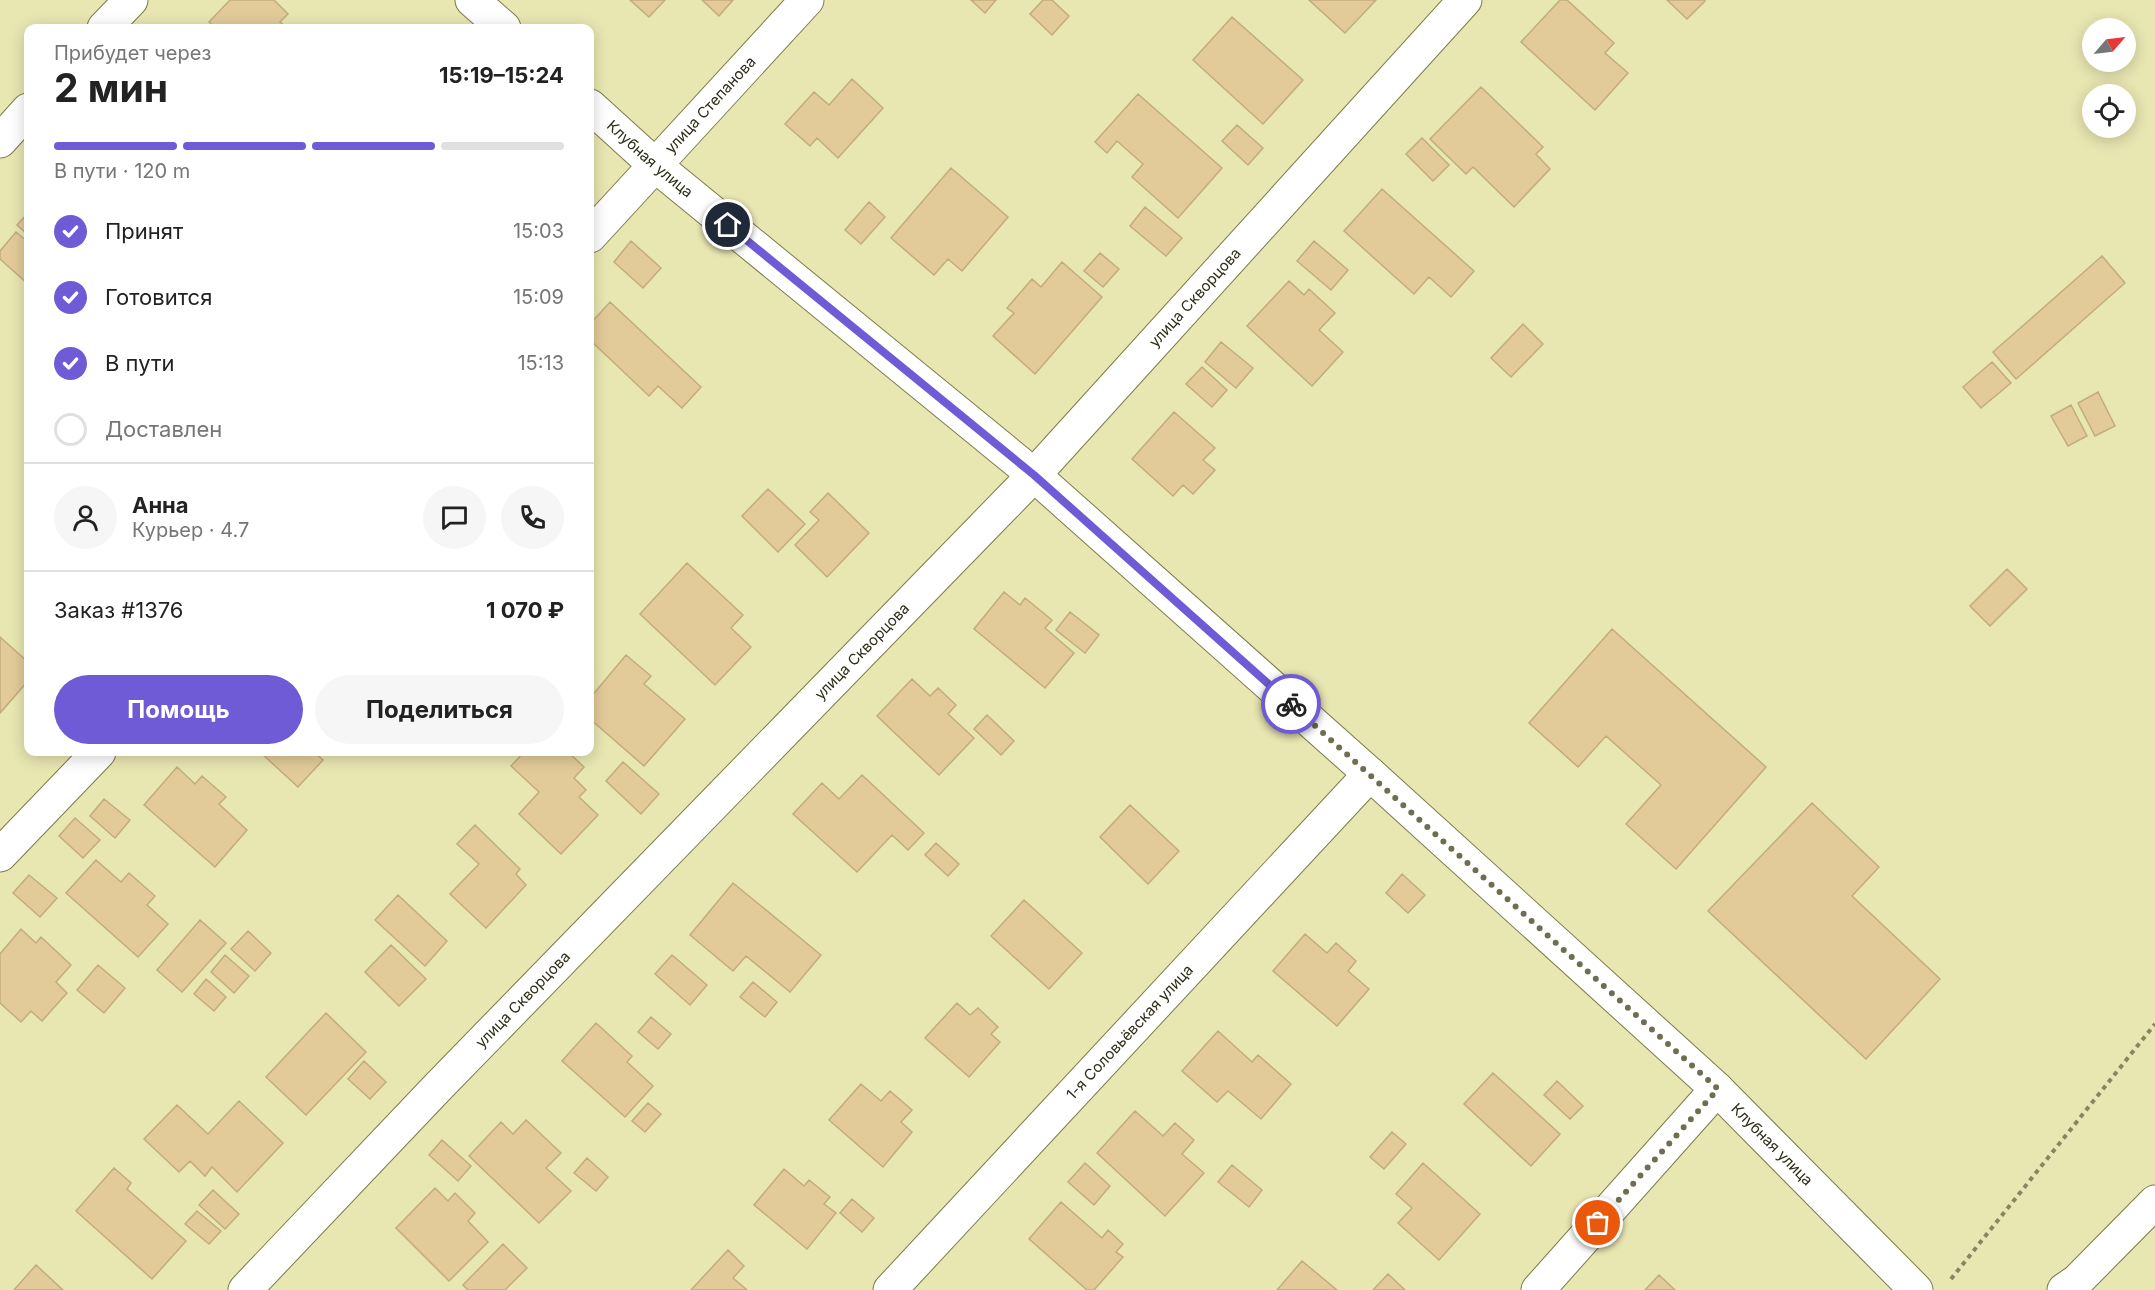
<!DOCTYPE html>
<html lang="ru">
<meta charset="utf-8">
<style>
body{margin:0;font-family:Inter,sans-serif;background:#f6f6f6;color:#222;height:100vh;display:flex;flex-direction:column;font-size:22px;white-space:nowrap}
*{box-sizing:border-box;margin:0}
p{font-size:20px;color:#767676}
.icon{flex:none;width:33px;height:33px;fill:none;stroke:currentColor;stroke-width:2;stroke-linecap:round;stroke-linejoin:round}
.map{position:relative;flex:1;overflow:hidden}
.details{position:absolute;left:24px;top:24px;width:570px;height:732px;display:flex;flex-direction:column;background:#fff;border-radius:12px;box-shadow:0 3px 15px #0003}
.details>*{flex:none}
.needle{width:39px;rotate:62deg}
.controls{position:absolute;left:2082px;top:18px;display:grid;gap:12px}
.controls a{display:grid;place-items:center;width:54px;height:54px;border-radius:50%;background:#fff;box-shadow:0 3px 15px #0003;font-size:30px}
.pin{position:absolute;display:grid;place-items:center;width:51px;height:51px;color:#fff;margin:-26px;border:3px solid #fff;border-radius:50%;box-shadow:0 2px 6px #0007}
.courier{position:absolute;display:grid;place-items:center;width:60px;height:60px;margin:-30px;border:4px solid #6e5bd5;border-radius:50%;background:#fff;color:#222;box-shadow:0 2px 8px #0007}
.head em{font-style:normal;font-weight:700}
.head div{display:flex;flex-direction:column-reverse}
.head{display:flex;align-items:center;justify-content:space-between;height:102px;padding:0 30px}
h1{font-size:39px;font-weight:700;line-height:45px}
.bar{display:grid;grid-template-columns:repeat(4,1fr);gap:9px 6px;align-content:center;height:72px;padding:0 30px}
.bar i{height:8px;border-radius:4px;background:#e0e0e0}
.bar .on{background:#6e5bd5}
.bar p{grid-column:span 4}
.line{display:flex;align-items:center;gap:15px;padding:0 30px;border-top:2px solid #e0e0e0}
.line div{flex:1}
.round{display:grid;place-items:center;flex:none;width:63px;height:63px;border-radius:32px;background:#f6f6f6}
ol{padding:0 30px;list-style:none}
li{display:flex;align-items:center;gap:18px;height:66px}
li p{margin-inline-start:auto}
li .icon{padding:6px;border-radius:50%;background:#6e5bd5;color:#fff;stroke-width:4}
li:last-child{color:#767676}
li i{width:33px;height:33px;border:3px solid #e0e0e0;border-radius:50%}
.cta{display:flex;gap:12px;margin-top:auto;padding:12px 30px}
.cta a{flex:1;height:69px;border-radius:36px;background:#6e5bd5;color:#fff;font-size:24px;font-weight:700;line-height:69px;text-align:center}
.cta a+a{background:#f6f6f6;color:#222}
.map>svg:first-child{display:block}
</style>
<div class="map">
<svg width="2155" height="1290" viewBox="0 0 2155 1290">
<rect width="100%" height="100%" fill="#e8e6b1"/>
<!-- building -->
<path fill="#e2cb99" stroke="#c3ac7c" stroke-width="1.5" d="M230,0H274L288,14L280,22L287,28H216L209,22Z
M630,0H665L649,17Z
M702,0H733L719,16Z
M971,0H996L985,13Z
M1043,0H1052L1069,16L1052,35L1030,14Z
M1309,0H1376L1345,33Z
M1560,0H1567L1614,43L1605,53L1628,73L1595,110L1521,42Z
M1667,0H1704L1705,1L1687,19Z
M1232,17L1303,80L1263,124L1193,60Z
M852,79L883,108L838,158L817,138L810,146L785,124L814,92L829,105Z
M1481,87L1543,147L1536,154L1550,169L1514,207L1473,167L1466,174L1430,139Z
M1138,94L1222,168L1178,218L1132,177L1143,164L1117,141L1107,153L1095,142Z
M1237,125L1263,148L1248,165L1222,141Z
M1422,138L1449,165L1433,181L1406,154Z
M951,168L1008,217L962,271L948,259L934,275L891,238Z
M1382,189L1474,271L1451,297L1429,277L1414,294L1344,231Z
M869,202L885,217L861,244L845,230Z
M1145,207L1182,238L1166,256L1130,226Z
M28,213V235L17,225Z
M16,232L28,242V284L0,259V251Z
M631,241L661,268L643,288L614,262Z
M1314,241L1348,270L1331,290L1297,261Z
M1100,253L1119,269L1103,287L1084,271Z
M2102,256L2125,283L2016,379L1993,352Z
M1062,262L1102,297L1035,374L993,336L1014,313L1007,308L1032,279L1041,287Z
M1289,281L1304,295L1309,289L1335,313L1319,330L1343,352L1312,386L1247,326Z
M610,302L701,387L682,408L658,386L649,396L590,340V324Z
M1523,324L1543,344L1511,377L1491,358Z
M1221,342L1253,368L1236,388L1205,362Z
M1992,362L2011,383L1981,408L1963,387Z
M1202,367L1227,390L1212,407L1186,384Z
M2098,392L2115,426L2095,436L2078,403Z
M2071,405L2087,436L2068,446L2051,416Z
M1174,412L1215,448L1203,460L1215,470L1193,494L1183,485L1173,496L1132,459Z
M768,489L805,524L778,552L742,516Z
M828,493L869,533L827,577L795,545L819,520L810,512Z
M687,563L743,615L731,628L751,647L715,685L640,614Z
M2007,569L2027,589L1990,626L1970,606Z
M1004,592L1020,605L1025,598L1052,620L1045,628L1074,653L1045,688L974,629Z
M1070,612L1099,635L1085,653L1056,630Z
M1612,629L1766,767L1676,869L1626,824L1661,785L1606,736L1578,767L1529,723Z
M0,637L28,662V681L0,713Z
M626,655L651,676L644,684L685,719L644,766L590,719V698Z
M912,679L930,696L938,688L956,705L948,714L974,738L939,775L877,716Z
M987,715L1014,741L1001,755L974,729Z
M260,752H314L323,760L298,787Z
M524,752H568L584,767L574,778L586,790L579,797L598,815L561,854L519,814L539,792L511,766Z
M623,762L659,794L641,814L606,781Z
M177,767L195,784L202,776L226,797L219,804L247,830L215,867L144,805Z
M862,775L924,833L908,850L892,835L857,872L793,814L822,783L839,799Z
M104,799L130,820L115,838L90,816Z
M1812,803L1879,867L1852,896L1940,979L1866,1059L1708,911Z
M1130,805L1179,851L1148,884L1100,837Z
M75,818L100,840L83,858L59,836Z
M475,825L520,869L516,874L526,885L486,928L450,894L479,864L457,844Z
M936,843L959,864L948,876L925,855Z
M96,860L121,882L129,873L155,896L147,905L168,924L138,957L66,893Z
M1402,874L1425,895L1408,913L1386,893Z
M29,875L57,898L40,917L13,893Z
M733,883L821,955L790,992L746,956L733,971L690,935Z
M398,895L447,941L425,966L375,920Z
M1024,900L1082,953L1049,989L991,936Z
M200,920L226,943L182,992L157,970Z
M21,929L36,943L41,937L71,965L56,982L67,993L42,1021L31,1011L21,1022L0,1003V954Z
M248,931L271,953L255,971L231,949Z
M1305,934L1327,953L1336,943L1356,961L1348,971L1369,989L1337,1026L1273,971Z
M391,945L426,979L399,1006L365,972Z
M225,955L249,976L234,993L211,972Z
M672,955L707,985L690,1005L655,974Z
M98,965L125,988L104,1013L77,990Z
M206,979L226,997L214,1011L194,994Z
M753,982L777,1002L765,1017L740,997Z
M957,1003L970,1015L978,1008L998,1027L991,1034L1000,1042L969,1077L925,1038Z
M326,1013L366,1052L306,1115L266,1077Z
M651,1017L671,1034L658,1049L638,1032Z
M596,1023L632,1056L627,1062L653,1086L625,1117L562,1061Z
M1218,1031L1252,1062L1258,1055L1291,1084L1261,1119L1228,1091L1217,1102L1182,1071Z
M364,1061L386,1082L370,1099L348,1079Z
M1493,1073L1560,1134L1531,1166L1464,1104Z
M1557,1081L1583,1106L1570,1119L1544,1095Z
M861,1084L881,1101L890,1091L912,1110L901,1122L912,1132L883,1167L829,1120Z
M239,1101L283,1143L237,1192L212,1167L205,1176L190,1161L179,1172L144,1139L177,1105L208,1134Z
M648,1103L661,1114L645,1132L632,1121Z
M1135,1111L1163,1136L1175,1123L1194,1140L1182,1154L1204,1173L1165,1216L1097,1153Z
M526,1120L561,1153L546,1168L571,1191L539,1223L469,1156L501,1122L513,1134Z
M1392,1132L1406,1144L1384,1169L1370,1157Z
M442,1140L471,1166L458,1181L429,1155Z
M587,1158L608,1177L596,1191L574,1173Z
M1085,1163L1110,1186L1094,1205L1068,1182Z
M1423,1163L1480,1214L1439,1260L1398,1223L1412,1208L1396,1194Z
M1232,1165L1262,1190L1249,1207L1218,1182Z
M114,1168L131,1183L127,1189L186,1241L152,1279L76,1211Z
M784,1169L804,1186L809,1180L830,1197L824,1204L836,1213L807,1249L754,1205Z
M435,1188L448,1201L455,1193L475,1213L468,1221L488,1242L449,1281L396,1228Z
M213,1190L239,1214L225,1229L199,1205Z
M852,1199L874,1218L862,1232L840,1213Z
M1061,1202L1102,1238L1108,1230L1123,1244L1116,1252L1123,1257L1094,1290H1087L1029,1239Z
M197,1211L221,1231L209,1244L185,1224Z
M503,1244L527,1268L505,1290H468L463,1285Z
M728,1250L744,1266L733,1278L747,1290H691Z
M1302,1261L1337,1290H1277Z
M36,1265L63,1290H14Z
M1388,1274L1405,1290H1373Z
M1659,1275L1675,1290H1645Z"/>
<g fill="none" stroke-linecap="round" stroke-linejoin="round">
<defs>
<g id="minor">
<path d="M472,0L504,28"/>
<path d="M104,28L131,0"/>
<path id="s1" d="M590,106L656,166L1034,475L1370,774L1717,1089L1916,1290"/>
<path d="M0,141L28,110"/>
<path id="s2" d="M590,236L807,0"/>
<path d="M0,855L99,752"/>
<path id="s3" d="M245,1290L437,1088L1034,475L1465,0"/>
<path id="s4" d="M890,1290L1370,774"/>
<path d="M1538,1290L1717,1089"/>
<path d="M2064,1290L2077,1281L2155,1202"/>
</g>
</defs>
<!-- minor casing -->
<use href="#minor" stroke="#7d7b49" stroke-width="35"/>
<!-- path -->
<path stroke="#888662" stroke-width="4" stroke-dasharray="4.5 4.5" stroke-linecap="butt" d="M1951,1279L2155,1024"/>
<!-- minor -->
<use href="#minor" stroke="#fff" stroke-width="33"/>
</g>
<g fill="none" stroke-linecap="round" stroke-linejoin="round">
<!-- done -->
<path stroke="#6f6e4e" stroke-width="6" stroke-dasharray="0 10.8" d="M1291,704L1718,1089L1598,1223"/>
<!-- route -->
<path stroke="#6e5bd5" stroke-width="8" d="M728,225L1034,475L1291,704"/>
</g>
<g text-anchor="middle" stroke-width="4.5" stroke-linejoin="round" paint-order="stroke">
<!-- street labels -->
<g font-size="15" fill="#2e2d18" stroke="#fff">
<text dy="5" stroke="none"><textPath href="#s2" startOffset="178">улица Степанова</textPath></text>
<text dy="5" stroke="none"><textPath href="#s1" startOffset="80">Клубная улица</textPath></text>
<text dy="5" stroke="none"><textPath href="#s3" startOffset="1374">улица Скворцова</textPath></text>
<text dy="5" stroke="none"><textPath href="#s3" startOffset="888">улица Скворцова</textPath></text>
<text dy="5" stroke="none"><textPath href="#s3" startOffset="402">улица Скворцова</textPath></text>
<text dy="5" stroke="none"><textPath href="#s4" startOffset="352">1-я Соловьёвская улица</textPath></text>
<text dy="5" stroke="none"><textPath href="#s1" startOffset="1574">Клубная улица</textPath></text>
</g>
</g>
</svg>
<div class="controls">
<a><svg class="needle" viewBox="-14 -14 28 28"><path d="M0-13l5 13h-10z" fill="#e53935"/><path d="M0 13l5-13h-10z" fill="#767676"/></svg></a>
<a><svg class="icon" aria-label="locate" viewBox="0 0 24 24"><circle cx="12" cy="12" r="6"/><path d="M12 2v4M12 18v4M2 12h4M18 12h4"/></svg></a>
</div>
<div class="pin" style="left:1598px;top:1223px;background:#ea580c"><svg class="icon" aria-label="bag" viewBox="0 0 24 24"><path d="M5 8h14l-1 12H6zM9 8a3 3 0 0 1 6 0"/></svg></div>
<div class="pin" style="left:728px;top:225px;background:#1f2937"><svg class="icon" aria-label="home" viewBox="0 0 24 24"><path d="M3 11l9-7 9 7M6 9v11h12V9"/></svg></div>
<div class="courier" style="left:1291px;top:704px"><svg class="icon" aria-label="bike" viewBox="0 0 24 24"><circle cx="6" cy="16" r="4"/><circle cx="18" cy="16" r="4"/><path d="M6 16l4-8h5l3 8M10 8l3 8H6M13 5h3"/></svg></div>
<section class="details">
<div class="head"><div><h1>2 мин</h1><p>Прибудет через</p></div><em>15:19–15:24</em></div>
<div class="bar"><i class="on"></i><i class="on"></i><i class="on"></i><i></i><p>В пути · 120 m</p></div>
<ol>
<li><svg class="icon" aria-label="check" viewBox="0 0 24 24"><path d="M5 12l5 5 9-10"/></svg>Принят<p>15:03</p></li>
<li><svg class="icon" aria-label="check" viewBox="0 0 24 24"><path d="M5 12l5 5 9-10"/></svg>Готовится<p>15:09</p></li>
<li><svg class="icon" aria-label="check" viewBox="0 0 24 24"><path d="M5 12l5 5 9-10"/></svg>В пути<p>15:13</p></li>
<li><i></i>Доставлен</li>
</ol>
<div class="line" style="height:108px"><a class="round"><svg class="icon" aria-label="person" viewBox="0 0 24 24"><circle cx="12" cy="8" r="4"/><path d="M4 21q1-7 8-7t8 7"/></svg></a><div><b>Анна</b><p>Курьер · 4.7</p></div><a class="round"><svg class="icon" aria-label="chat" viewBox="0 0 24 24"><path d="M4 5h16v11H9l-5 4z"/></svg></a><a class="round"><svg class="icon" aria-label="phone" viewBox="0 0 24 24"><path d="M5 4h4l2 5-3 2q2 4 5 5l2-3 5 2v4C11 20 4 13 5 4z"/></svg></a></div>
<div class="line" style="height:78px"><div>Заказ #1376</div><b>1 070 ₽</b></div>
<div class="cta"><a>Помощь</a><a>Поделиться</a></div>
</section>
</div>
